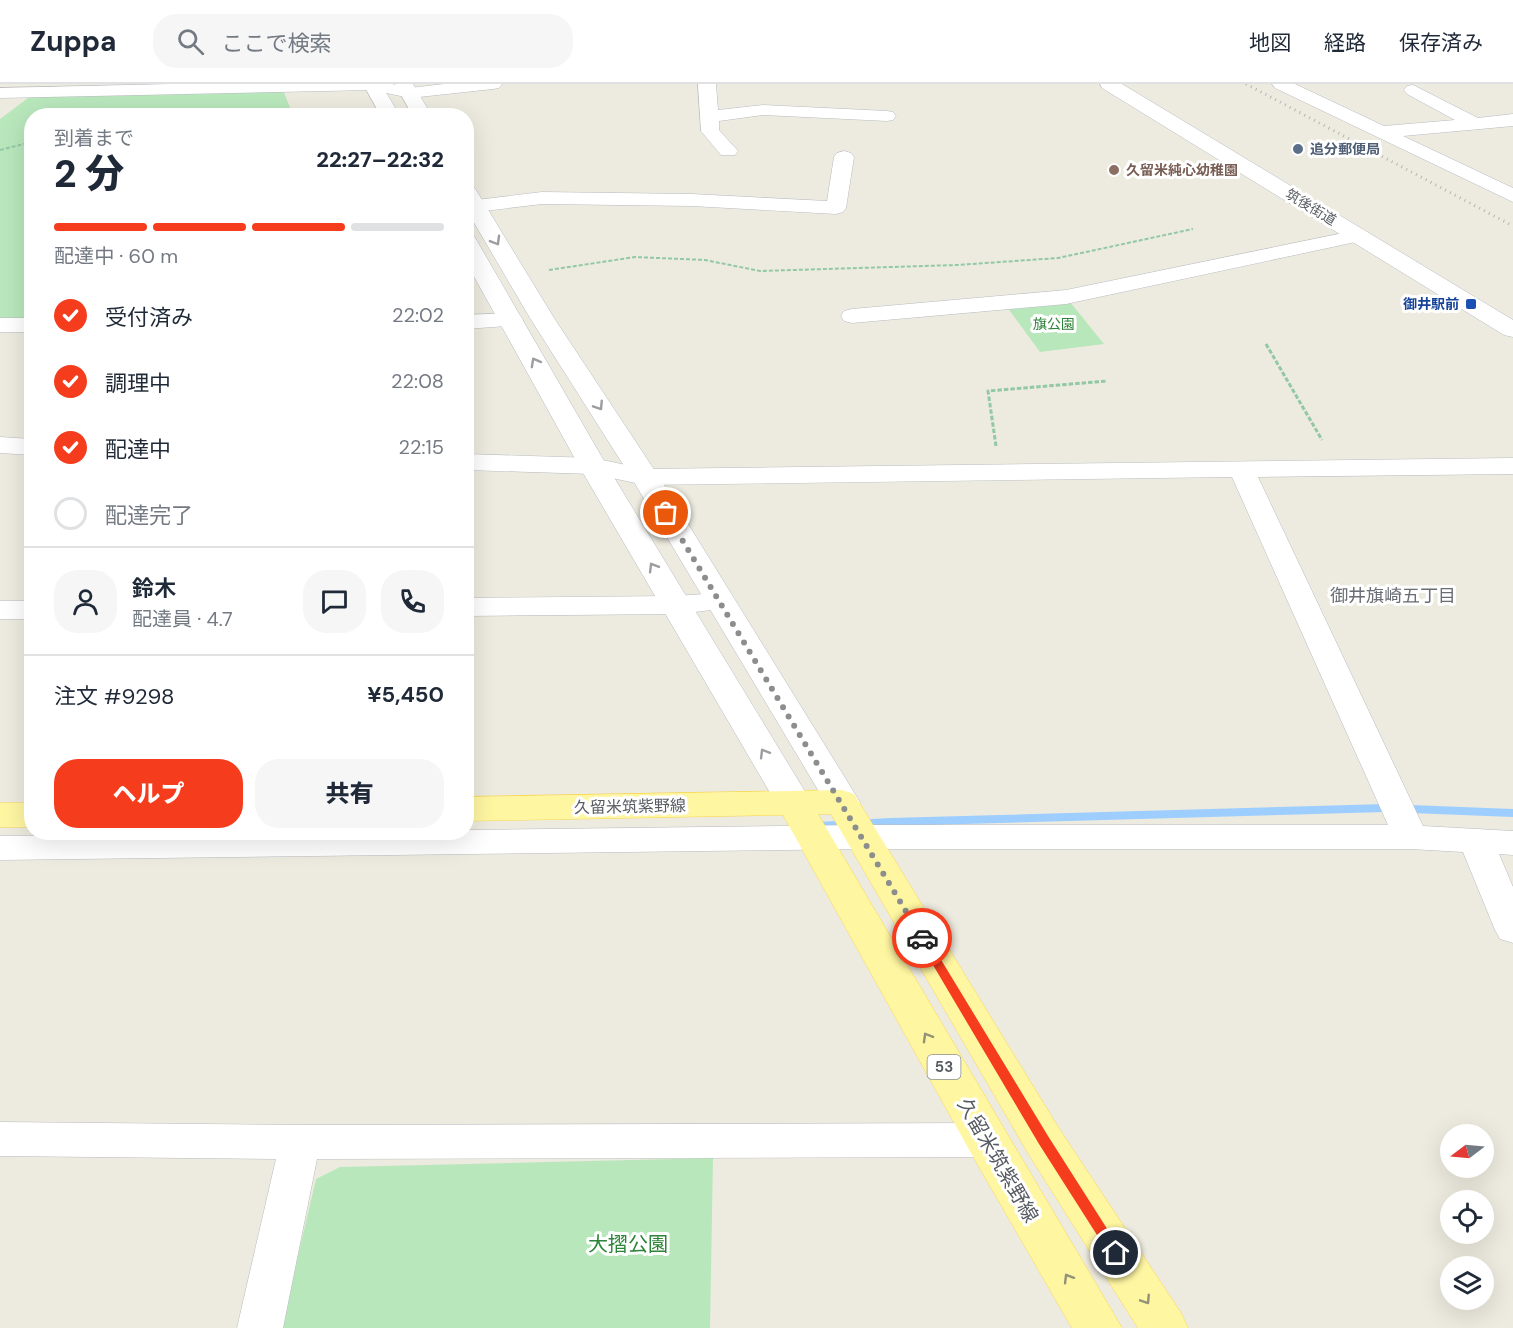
<!DOCTYPE html>
<html lang="ja">
<meta charset="utf-8">
<style>
body{margin:0;font-family:"DM Sans","Noto Sans JP",sans-serif;background:#f6f6f7;color:#1f2937;height:100vh;display:flex;flex-direction:column;font-size:22px;white-space:nowrap}
*{box-sizing:border-box;margin:0}
p{font-size:20px;color:#747a83}
.icon{flex:none;width:33px;height:33px;fill:none;stroke:currentColor;stroke-width:2;stroke-linecap:round;stroke-linejoin:round}
.map{position:relative;flex:1;overflow:hidden}
.sheet{position:absolute;left:24px;top:24px;width:450px;height:732px;display:flex;flex-direction:column;background:#fff;border-radius:24px;box-shadow:0 6px 24px #0002}
.sheet>*{flex:none}
.needle{width:39px;rotate:254deg}
.controls{position:absolute;left:1440px;top:1040px;display:grid;gap:12px}
.controls a{display:grid;place-items:center;width:54px;height:54px;border-radius:50%;background:#fff;box-shadow:0 6px 24px #0002;font-size:30px}
.pin{position:absolute;display:grid;place-items:center;width:51px;height:51px;color:#fff;margin:-26px;border:3px solid #fff;border-radius:50%;box-shadow:0 2px 6px #0007}
.courier{position:absolute;display:grid;place-items:center;width:60px;height:60px;margin:-30px;border:4px solid #f53c1d;border-radius:50%;background:#fff;color:#222;box-shadow:0 2px 8px #0007}
.head em{font-style:normal;font-weight:800}
.head div{display:flex;flex-direction:column-reverse}
.head{display:flex;align-items:center;justify-content:space-between;height:102px;padding:0 30px}
h1{font-size:39px;font-weight:800;line-height:45px}
.bar{display:grid;grid-template-columns:repeat(4,1fr);gap:9px 6px;align-content:center;height:72px;padding:0 30px}
.bar i{height:8px;border-radius:4px;background:#e0e1e3}
.bar .active{background:#f53c1d}
.bar p{grid-column:span 4}
.line{display:flex;align-items:center;gap:15px;padding:0 30px;border-top:2px solid #e0e1e3}
.line div{flex:1}
.round{display:grid;place-items:center;flex:none;width:63px;height:63px;border-radius:24px;background:#f6f6f7}
ol{padding:0 30px;list-style:none}
li{display:flex;align-items:center;gap:18px;height:66px}
li p{margin-inline-start:auto}
li .icon{padding:6px;border-radius:50%;background:#f53c1d;color:#fff;stroke-width:4}
li:last-child{color:#747a83}
li i{width:33px;height:33px;border:3px solid #e0e1e3;border-radius:50%}
.primary-button{display:flex;gap:12px;margin-top:auto;padding:12px 30px}
.primary-button a{flex:1;height:69px;border-radius:24px;background:#f53c1d;color:#fff;font-size:24px;font-weight:800;line-height:69px;text-align:center}
.primary-button a+a{background:#f6f6f7;color:#1f2937}
header{display:flex;align-items:center;gap:36px;box-sizing:border-box;height:84px;padding:0 30px;background:#fff;border-bottom:2px solid #e0e1e3}
header strong{font-size:28px}
nav{display:flex;gap:33px;margin-inline-start:auto;font-size:21px}
.search{width:420px;height:54px;background:#f6f6f7;display:flex;align-items:center;gap:15px;box-sizing:border-box;padding:0 21px;border-radius:24px;color:#747a83;font-size:22px}
.map>svg:first-child{display:block}
</style>
<header>
<strong>Zuppa</strong>
<div class="search"><svg class="icon" aria-label="search" viewBox="0 0 24 24"><circle cx="10" cy="10" r="6"/><path d="M15 15l6 6"/></svg>ここで検索</div>
<nav><a>地図</a><a>経路</a><a>保存済み</a></nav>
</header>
<div class="map">
<svg width="1513" height="1244" viewBox="0 0 1513 1244">
<rect width="100%" height="100%" fill="#edebdf"/>
<!-- green -->
<path fill="#b9e7bc" d="M281,1L293,31L32,32L31,239H0V35L36,8Z
M1066,213L1104,260L1040,268L1004,219Z
M713,1074L710,1244H281L316,1095L340,1083Z"/>
<g fill="none" stroke-linecap="round" stroke-linejoin="round">
<!-- stream -->
<path fill="#9dceff" fill-rule="evenodd" d="M1385,720L1513,725V733L1385,728L890,742L819,746L814,745L812,742L814,739L819,738L890,734Z"/>
<defs>
<path id="minor" d="M171,0H392L410,4L444,0H502L499,4L493,5L410,14L372,6L0,14V4Z
M698,0H716L718,26L763,21L887,27L893,28L896,32L893,36L887,37L763,31L719,37V46L738,67L735,71H721L701,47Z
M1272,0H1295L1384,42L1455,36L1407,10L1404,6L1407,2L1413,1L1478,34L1513,30V42L1403,52L1513,104V118L1275,4Z
M844,67L851,69L854,73L846,124L843,128L836,130L692,122L542,120L476,128L469,126L466,123L469,118L476,116L542,108L692,110L827,117L834,73L837,69Z
M1358,146L1365,148L1368,152L1365,156L1066,220L852,239L844,237L841,232L844,227L852,225L1066,206Z
M512,229L520,231L523,236L520,241L466,245V231Z
M0,234H32V248H0Z
M0,353L32,355V371L0,369Z
M466,370L593,374L645,385L1513,374V390L1258,393L1423,742L1513,747V771L1499,770L1513,803V859L1500,855L1495,846L1463,768L1411,765H862L0,776V752L466,748V746L862,741H1388L1232,393L645,401L593,390L466,386Z
M720,509L730,512L735,518L730,524L676,530L466,532V514L676,512Z
M0,517H32V535H0Z
M0,1038L300,1041L986,1039L1001,1044L1007,1056L1001,1068L986,1073L317,1075L283,1244H237L276,1075L0,1072Z"/>
<path id="tertiary" d="M363,0H381L400,32H381Z
M395,0H413L432,32H413Z
M1100,0H1122L1513,236V253L1504,251L1102,4Z
M466,100L473,102L476,106L554,234L659,393L860,718L854,726L842,730L830,726L631,393L530,234L466,125Z
M466,150L474,152L477,157L607,382L812,719L806,727L794,731L782,727L776,719L579,382L466,178Z"/>
<path id="primary" d="M842,706L854,710L1058,1043L1181,1229L1188,1244H1138L1028,1069L831,730H818L1122,1244H1072L971,1069L783,731L466,737V713Z
M0,719H32V743H0Z"/>
</defs>
<!-- minor casing -->
<use href="#minor" stroke="#b8bac0" stroke-width="1"/>
<!-- tertiary casing -->
<use href="#tertiary" stroke="#b8bac0" stroke-width="1"/>
<!-- primary casing -->
<use href="#primary" stroke="#fbd64a" stroke-width="1"/>
<!-- path-far1 -->
<path stroke="#92c8a5" stroke-width="2" stroke-dasharray="4 2" stroke-linecap="butt" d="M0,66L32,58
M549,186L635,173L705,176L760,187L957,181L1058,174L1193,145"/>
<!-- path -->
<path stroke="#92c8a5" stroke-width="3" stroke-dasharray="4.5 2" stroke-linecap="butt" d="M1266,260L1322,356
M996,362L988,307L1107,297"/>
<!-- minor -->
<use href="#minor" fill="#fff" fill-rule="evenodd"/>
<!-- tertiary -->
<use href="#tertiary" fill="#fff" fill-rule="evenodd"/>
<!-- primary -->
<use href="#primary" fill="#fff6a2" fill-rule="evenodd"/>
<!-- rail -->
<path stroke="#b4b5b5" stroke-width="3" stroke-dasharray="1 4.5" stroke-linecap="butt" d="M1246,0L1513,142"/>
</g>
<!-- one-way arrows -->
<defs><path id="oneway-chevron" d="M-2-3.5L2.5 0L-2 3.5" fill="none" stroke-width="1.6" stroke-linecap="round" stroke-linejoin="round" transform="scale(1.5)"/></defs>
<g stroke="#9b9da1">
<use href="#oneway-chevron" transform="translate(496 157) rotate(60)"/>
<use href="#oneway-chevron" transform="translate(535 278) rotate(-119)"/>
<use href="#oneway-chevron" transform="translate(599 322) rotate(57)"/>
<use href="#oneway-chevron" transform="translate(653 483) rotate(-121)"/>
<use href="#oneway-chevron" transform="translate(764 669) rotate(-121)"/>
</g>
<g stroke="#929278">
<use href="#oneway-chevron" transform="translate(927 953) rotate(-120)"/>
<use href="#oneway-chevron" transform="translate(1068 1194) rotate(-121)"/>
<use href="#oneway-chevron" transform="translate(1146 1216) rotate(57)"/>
</g>
<!-- route -->
<path fill="#f53c1d" d="M922,850L926,851L1048,1052L1120,1165L1122,1169L1120,1173H1111L1039,1060L917,854Z"/>
<g fill="none" stroke-linecap="round" stroke-linejoin="round">
<!-- done -->
<path stroke="#8c8e8e" stroke-width="6" stroke-dasharray="0 10.8" d="M666,429L922,854"/>
</g>
<!-- markers -->
<circle fill="#5c6f8a" stroke="#fff" stroke-width="2" cx="1298" cy="65" r="6"/>
<circle fill="#8d6e63" stroke="#fff" stroke-width="2" cx="1114" cy="86" r="6"/>
<rect fill="#1a4fb4" stroke="#fff" stroke-width="2" x="1465" y="214" width="12" height="12" rx="3"/>
<g text-anchor="middle" stroke-width="6" stroke-linejoin="round" paint-order="stroke">
<!-- far-service labels -->
<g font-size="14" font-weight="bold" fill="#4e5e75" stroke="#fff" text-anchor="start">
<text x="1310" y="70">追分郵便局</text>
</g>
<!-- far-education labels -->
<g font-size="14" font-weight="bold" fill="#785e54" stroke="#fff" text-anchor="start">
<text x="1126" y="91">久留米純心幼稚園</text>
</g>
<!-- far-street labels -->
<g font-size="14" fill="#585c62" stroke="#fff">
<text transform="translate(1311 123) rotate(31)" y="5">筑後街道</text>
</g>
<!-- far-transit labels -->
<g font-size="14" font-weight="bold" fill="#164399" stroke="#fff" text-anchor="end">
<text x="1459" y="225">御井駅前</text>
</g>
<!-- far-park labels -->
<g font-size="14" fill="#2e8438" stroke="#fff">
<text x="1054" y="245">旗公園</text>
</g>
<!-- shield labels -->
<rect fill="#fff" stroke="#8a8d91" stroke-width="1.5" x="927.5" y="971" width="33" height="24" rx="4.5"/>
<g font-size="15" font-weight="bold" fill="#585c62">
<text x="944" y="988">53</text>
</g>
<!-- street labels -->
<g font-size="16" fill="#585c62" stroke="#fff">
<text transform="translate(630 722) rotate(-1)" y="6">久留米筑紫野線</text>
</g>
<!-- neighbourhood labels -->
<g font-size="18" fill="#696e74" stroke="#fff">
<text x="1393" y="518">御井旗崎五丁目</text>
</g>
<!-- near-street labels -->
<g font-size="20" fill="#585c62" stroke="#fff">
<text transform="translate(998 1076) rotate(60)" y="7">久留米筑紫野線</text>
</g>
<!-- near-park labels -->
<g font-size="20" fill="#2e8438" stroke="#fff">
<text x="628" y="1167">大摺公園</text>
</g>
</g>
</svg>
<div class="controls">
<a><svg class="needle" viewBox="-14 -14 28 28"><path d="M0-13l5 13h-10z" fill="#e53935"/><path d="M0 13l5-13h-10z" fill="#747a83"/></svg></a>
<a><svg class="icon" aria-label="locate" viewBox="0 0 24 24"><circle cx="12" cy="12" r="6"/><path d="M12 2v4M12 18v4M2 12h4M18 12h4"/></svg></a>
<a><svg class="icon" aria-label="layers" viewBox="0 0 24 24"><path d="M12 4l9 5-9 5-9-5zM3 14l9 5 9-5"/></svg></a>
</div>
<div class="pin" style="left:666px;top:429px;background:#ea580c"><svg class="icon" aria-label="bag" viewBox="0 0 24 24"><path d="M5 8h14l-1 12H6zM9 8a3 3 0 0 1 6 0"/></svg></div>
<div class="pin" style="left:1116px;top:1169px;background:#1f2937"><svg class="icon" aria-label="home" viewBox="0 0 24 24"><path d="M3 11l9-7 9 7M6 9v11h12V9"/></svg></div>
<div class="courier" style="left:922px;top:854px"><svg class="icon" aria-label="car" viewBox="0 0 24 24"><path d="M5 17H2v-5l4-1 3-4h7l3 4 3 1v5h-3M9 17h6M6 11h13"/><circle cx="7" cy="17" r="2"/><circle cx="17" cy="17" r="2"/></svg></div>
<section class="sheet">
<div class="head"><div><h1>2 分</h1><p>到着まで</p></div><em>22:27–22:32</em></div>
<div class="bar"><i class="active"></i><i class="active"></i><i class="active"></i><i></i><p>配達中 · 60 m</p></div>
<ol>
<li><svg class="icon" aria-label="check" viewBox="0 0 24 24"><path d="M5 12l5 5 9-10"/></svg>受付済み<p>22:02</p></li>
<li><svg class="icon" aria-label="check" viewBox="0 0 24 24"><path d="M5 12l5 5 9-10"/></svg>調理中<p>22:08</p></li>
<li><svg class="icon" aria-label="check" viewBox="0 0 24 24"><path d="M5 12l5 5 9-10"/></svg>配達中<p>22:15</p></li>
<li><i></i>配達完了</li>
</ol>
<div class="line" style="height:108px"><a class="round"><svg class="icon" aria-label="person" viewBox="0 0 24 24"><circle cx="12" cy="8" r="4"/><path d="M4 21q1-7 8-7t8 7"/></svg></a><div><b>鈴木</b><p>配達員 · 4.7</p></div><a class="round"><svg class="icon" aria-label="chat" viewBox="0 0 24 24"><path d="M4 5h16v11H9l-5 4z"/></svg></a><a class="round"><svg class="icon" aria-label="phone" viewBox="0 0 24 24"><path d="M5 4h4l2 5-3 2q2 4 5 5l2-3 5 2v4C11 20 4 13 5 4z"/></svg></a></div>
<div class="line" style="height:78px"><div>注文 #9298</div><b>¥5,450</b></div>
<div class="primary-button"><a>ヘルプ</a><a>共有</a></div>
</section>
</div>
